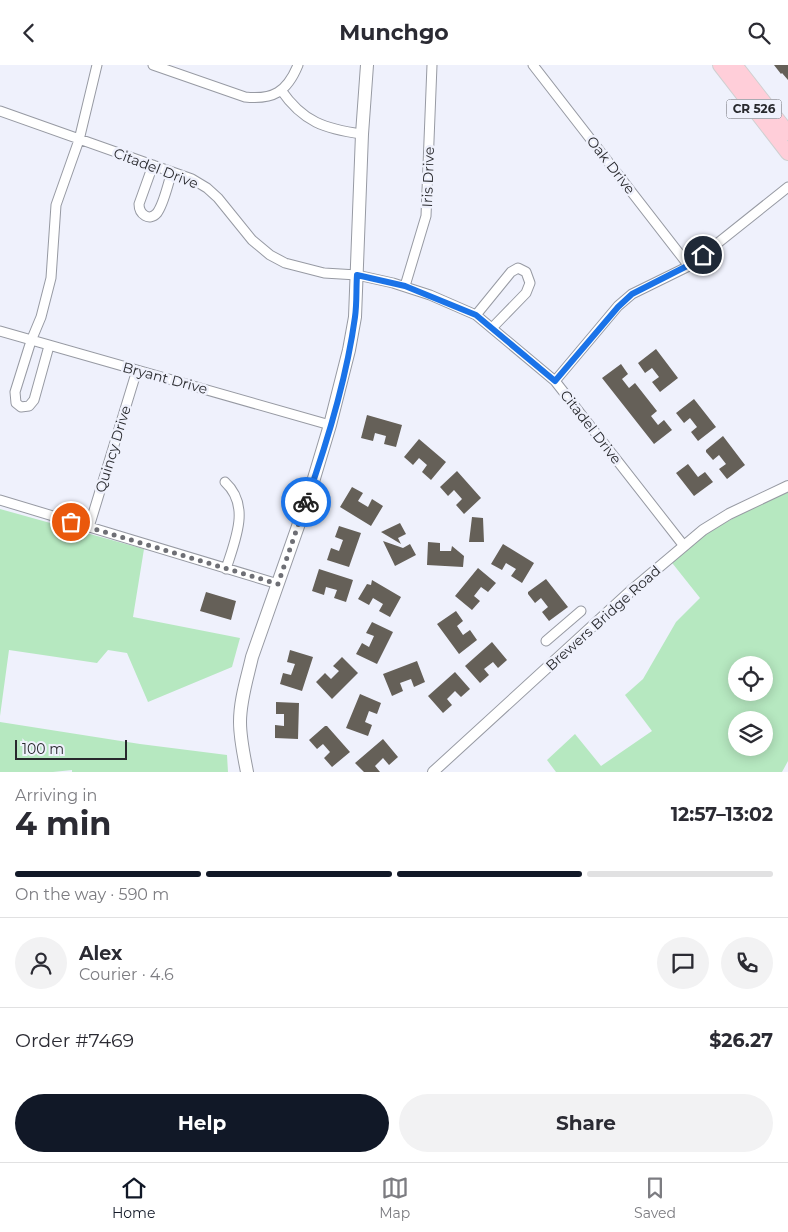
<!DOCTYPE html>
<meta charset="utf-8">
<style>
body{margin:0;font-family:Montserrat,sans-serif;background:#f2f2f3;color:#2b2b33;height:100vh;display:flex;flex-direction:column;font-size:19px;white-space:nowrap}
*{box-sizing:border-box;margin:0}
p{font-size:16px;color:#7c7c81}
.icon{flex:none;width:28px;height:28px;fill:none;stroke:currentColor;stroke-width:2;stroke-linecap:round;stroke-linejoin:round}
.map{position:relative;height:707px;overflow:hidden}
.panel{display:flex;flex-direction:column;background:#fff;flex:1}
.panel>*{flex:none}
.tools{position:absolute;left:728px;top:591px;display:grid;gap:10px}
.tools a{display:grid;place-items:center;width:45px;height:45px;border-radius:50%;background:#fff;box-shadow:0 2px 12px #0003;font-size:25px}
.scale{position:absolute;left:15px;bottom:12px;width:112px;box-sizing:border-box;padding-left:5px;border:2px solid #28292d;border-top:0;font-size:14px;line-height:18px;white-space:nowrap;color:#28292d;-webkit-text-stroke:4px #eff1fc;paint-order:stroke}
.pin{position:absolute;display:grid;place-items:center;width:42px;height:42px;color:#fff;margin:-21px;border:2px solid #fff;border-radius:50%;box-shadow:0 1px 5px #0007}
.courier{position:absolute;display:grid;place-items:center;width:50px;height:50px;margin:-25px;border:4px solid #1a73e8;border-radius:50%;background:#fff;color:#222;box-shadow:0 1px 6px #0007}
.headline em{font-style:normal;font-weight:700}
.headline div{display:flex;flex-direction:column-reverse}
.headline{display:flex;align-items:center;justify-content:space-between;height:85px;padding:0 15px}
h1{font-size:32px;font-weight:700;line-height:38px}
.bar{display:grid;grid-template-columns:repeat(4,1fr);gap:8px 5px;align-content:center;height:60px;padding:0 15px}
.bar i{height:6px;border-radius:4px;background:#e1e1e2}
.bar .selected{background:#111827}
.bar p{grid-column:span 4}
.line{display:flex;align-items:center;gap:12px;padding:0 15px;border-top:1px solid #e1e1e2}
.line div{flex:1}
.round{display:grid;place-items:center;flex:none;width:52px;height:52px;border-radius:26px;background:#f2f2f3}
.action{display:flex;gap:10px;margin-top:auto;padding:10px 15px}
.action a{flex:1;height:58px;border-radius:30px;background:#111827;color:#fff;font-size:20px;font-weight:700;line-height:58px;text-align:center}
.action a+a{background:#f2f2f3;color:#2b2b33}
header{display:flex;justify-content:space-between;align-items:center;height:65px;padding:0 15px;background:#fff;font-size:22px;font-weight:700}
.menu{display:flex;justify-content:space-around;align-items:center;height:70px;border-top:1px solid #e1e1e2;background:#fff;font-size:14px;color:#7c7c81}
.menu a{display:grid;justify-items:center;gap:2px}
.menu .selected{color:#111827}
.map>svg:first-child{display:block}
</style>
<header><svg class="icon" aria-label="back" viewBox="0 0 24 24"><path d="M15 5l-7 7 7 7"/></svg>Munchgo<svg class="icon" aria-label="search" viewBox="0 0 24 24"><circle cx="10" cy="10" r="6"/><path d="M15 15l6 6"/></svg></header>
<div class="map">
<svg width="788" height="707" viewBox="0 0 788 707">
<rect width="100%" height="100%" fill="#eff1fc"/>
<!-- green -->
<path fill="#b6e8c0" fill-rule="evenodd" d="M788,423V696L782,707H556L547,695L575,669L601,701L652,666L625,630L643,614L676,557L700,533L669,494L685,480ZM736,600H764V628H736ZM736,655H764V682H736Z
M0,444L144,484L133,552L240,573L232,602L148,637L127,588L108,585L97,598L9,585L0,651Z
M0,657L140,679L227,690L228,707H72V705L53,707H0Z"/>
<!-- building -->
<path fill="#656058" d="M774,0H788V15L782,8L781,9Z
M656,284L678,313L660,327L652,317L659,312L652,303L645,308L638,298Z
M621,299L628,309L622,314L629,323L635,318L657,346L651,351L658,360L664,355L672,365L654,379L602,313Z
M694,334L716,362L698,376L691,367L697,362L690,353L684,358L676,348Z
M367,350L402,360L396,382L384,379L386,371L375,368L373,376L361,373Z
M723,371L745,400L727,414L719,404L726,399L719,390L713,395L706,387V385Z
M419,374L446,397L431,415L422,407L427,400L419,393L413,400L404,392Z
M688,399L698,412L705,407L713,417L694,431L676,408Z
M457,406L481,433L464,449L456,440L462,434L454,425L448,431L440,422Z
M352,422L363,428L358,436L368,442L372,434L383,441L371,461L340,442Z
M472,452L483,453L484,477H469Z
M400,458L406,469L398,473L401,479L381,467Z
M339,461L361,468L349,502L327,495L331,483L339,486L343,475L335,472Z
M383,476L403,483L410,479L416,490L395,501Z
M428,477L440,478V486H451L452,481L464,491L463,502L427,500Z
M503,479L534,498L522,518L511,511L516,504L506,498L502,505L491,499Z
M478,503L496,518L488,527L481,522L474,531L480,536L472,545L455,531Z
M319,504L353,515L346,537L334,533L337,525L326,522L324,530L312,526Z
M546,514L568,542L549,556L542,547L548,542L541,533L535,538L528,529V527Z
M372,515L401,532L390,552L379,546L383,539L373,533L369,540L358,534L367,519L371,520Z
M206,527L236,536L231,555L200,546Z
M456,546L463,556L457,561L463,570L470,565L477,575L459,589L437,559Z
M372,557L393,567L377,599L356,589L362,578L369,582L374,571L366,568Z
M492,577L507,595L498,603L493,597L484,604L489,610L480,618L465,601Z
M290,585L313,592L302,626L280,619L283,608L291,610L295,599L287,597Z
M342,592L358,608L332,634L316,617L325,608L331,614L339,606L333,601Z
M417,596L425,617L414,622L411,614L400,618L403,626L392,631L383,609Z
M455,607L470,624L461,632L455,626L447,634L452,640L443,648L428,631Z
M360,629L381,638L377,649L369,646L365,657L372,660L368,671L346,663Z
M276,637L299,638L298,674L275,673V660L284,661V649H276Z
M325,661H327L350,687L332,702L324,693L330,687L323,679L317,684L309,675Z
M383,674L398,692L389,700L383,693L375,701L380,707H364L355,698Z"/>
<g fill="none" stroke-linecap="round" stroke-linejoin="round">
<defs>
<path id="minor" d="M153,0L245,32C273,35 287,27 298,0
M533,0L689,201
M281,25C303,57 325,64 362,69
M0,46L192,114L207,123L218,133L252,175L270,190L285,198L324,208L357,210L393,218L430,230L476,250L555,316L684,481
M153,100L139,139C139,149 149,157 157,148C164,139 168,118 172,107
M405,221L426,151L432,0
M476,250L511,207L518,203L526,207L530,218L526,228L492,263
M0,266C110,297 220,328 330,360
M49,281L34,335L29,341L21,342L16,338L15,327L31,276L41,252L51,213L56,140L79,75L97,0
M555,316L618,241L632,229L689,201L788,122
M225,417C251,441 235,475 226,504
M0,435L278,519
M89,462L137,305
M546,576L581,546"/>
<path id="tertiary" d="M433,707L633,524L703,465L729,449L788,421"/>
<path id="secondary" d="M247,707C244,691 240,674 240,657C240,635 247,614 252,592L309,430L330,360L349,285L355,252L362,69L367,0"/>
<path id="primary" d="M720,0L788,88
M735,0L788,68"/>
</defs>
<!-- minor casing -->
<use href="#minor" stroke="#979aa3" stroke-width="11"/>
<!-- tertiary casing -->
<use href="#tertiary" stroke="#979aa3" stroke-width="12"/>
<!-- secondary casing -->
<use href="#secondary" stroke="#979aa3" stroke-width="14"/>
<!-- primary casing -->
<use href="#primary" stroke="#d0d0d1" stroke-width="16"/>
<!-- minor -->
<use href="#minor" stroke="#fff" stroke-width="9"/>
<!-- tertiary -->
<use href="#tertiary" stroke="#fff" stroke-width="10"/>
<!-- secondary -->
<use href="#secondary" stroke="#fff" stroke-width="12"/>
<!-- primary -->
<use href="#primary" stroke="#ffced9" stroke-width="14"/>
</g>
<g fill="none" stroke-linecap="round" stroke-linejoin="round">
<!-- done -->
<path stroke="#6e6f75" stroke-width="5" stroke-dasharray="0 9" d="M71,457L278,519L306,437"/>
<!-- route -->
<path stroke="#1a73e8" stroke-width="6" d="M306,437C326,381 347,311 355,252C357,238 356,224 357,210L405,221L476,250L555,316L618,242L632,229L689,200L703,190"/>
</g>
<g text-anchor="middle" stroke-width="5" stroke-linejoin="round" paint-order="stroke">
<!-- shield labels -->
<rect fill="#eff1fc" stroke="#64656b" stroke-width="1" x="726.5" y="34.5" width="55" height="19" rx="4"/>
<g font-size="12" font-weight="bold" fill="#28292d">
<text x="754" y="48">CR 526</text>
</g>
<!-- street labels -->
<g font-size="14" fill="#28292d" stroke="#eff1fc">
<text transform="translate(611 100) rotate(52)" y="5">Oak Drive</text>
<text transform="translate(156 103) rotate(21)" y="5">Citadel Drive</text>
<text transform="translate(428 112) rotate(-88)" y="5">Iris Drive</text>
<text transform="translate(165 313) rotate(15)" y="5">Bryant Drive</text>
<text transform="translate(591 362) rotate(52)" y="5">Citadel Drive</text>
<text transform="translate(113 384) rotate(-73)" y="5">Quincy Drive</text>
<text transform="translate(603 553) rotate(-42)" y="5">Brewers Bridge Road</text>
</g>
</g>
</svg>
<div class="tools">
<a><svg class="icon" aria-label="locate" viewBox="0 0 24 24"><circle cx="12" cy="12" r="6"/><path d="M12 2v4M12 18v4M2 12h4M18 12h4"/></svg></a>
<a><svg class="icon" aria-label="layers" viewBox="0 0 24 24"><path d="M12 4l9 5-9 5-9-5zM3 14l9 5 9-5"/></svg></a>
</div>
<div class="scale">100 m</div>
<div class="pin" style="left:71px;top:457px;background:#ea580c"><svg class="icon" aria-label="bag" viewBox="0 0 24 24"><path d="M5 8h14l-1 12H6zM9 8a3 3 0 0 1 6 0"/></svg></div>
<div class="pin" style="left:703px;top:190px;background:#1f2937"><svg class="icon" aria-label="home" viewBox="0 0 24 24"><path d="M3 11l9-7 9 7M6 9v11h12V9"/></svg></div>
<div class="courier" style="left:306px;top:437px"><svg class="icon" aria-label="bike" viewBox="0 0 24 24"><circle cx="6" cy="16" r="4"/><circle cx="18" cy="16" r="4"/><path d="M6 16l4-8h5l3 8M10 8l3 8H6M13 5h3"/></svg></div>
</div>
<section class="panel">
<div class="headline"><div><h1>4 min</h1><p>Arriving in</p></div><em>12:57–13:02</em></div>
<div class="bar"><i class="selected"></i><i class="selected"></i><i class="selected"></i><i></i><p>On the way · 590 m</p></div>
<div class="line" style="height:90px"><a class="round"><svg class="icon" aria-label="person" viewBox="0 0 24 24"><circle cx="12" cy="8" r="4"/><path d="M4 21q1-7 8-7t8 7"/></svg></a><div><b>Alex</b><p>Courier · 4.6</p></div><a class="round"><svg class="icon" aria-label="chat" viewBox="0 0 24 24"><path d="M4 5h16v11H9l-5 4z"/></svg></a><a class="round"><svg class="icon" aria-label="phone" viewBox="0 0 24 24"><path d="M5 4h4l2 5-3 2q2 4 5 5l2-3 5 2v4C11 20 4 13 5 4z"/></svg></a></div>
<div class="line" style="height:65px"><div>Order #7469</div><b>$26.27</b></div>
<div class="action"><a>Help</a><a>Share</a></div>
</section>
<nav class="menu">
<a class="selected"><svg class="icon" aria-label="home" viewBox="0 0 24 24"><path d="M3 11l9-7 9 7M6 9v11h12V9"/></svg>Home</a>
<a><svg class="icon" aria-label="map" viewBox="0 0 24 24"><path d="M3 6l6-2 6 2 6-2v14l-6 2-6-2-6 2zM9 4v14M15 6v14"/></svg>Map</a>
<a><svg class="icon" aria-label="saved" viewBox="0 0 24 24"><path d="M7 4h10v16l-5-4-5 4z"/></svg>Saved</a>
</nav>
